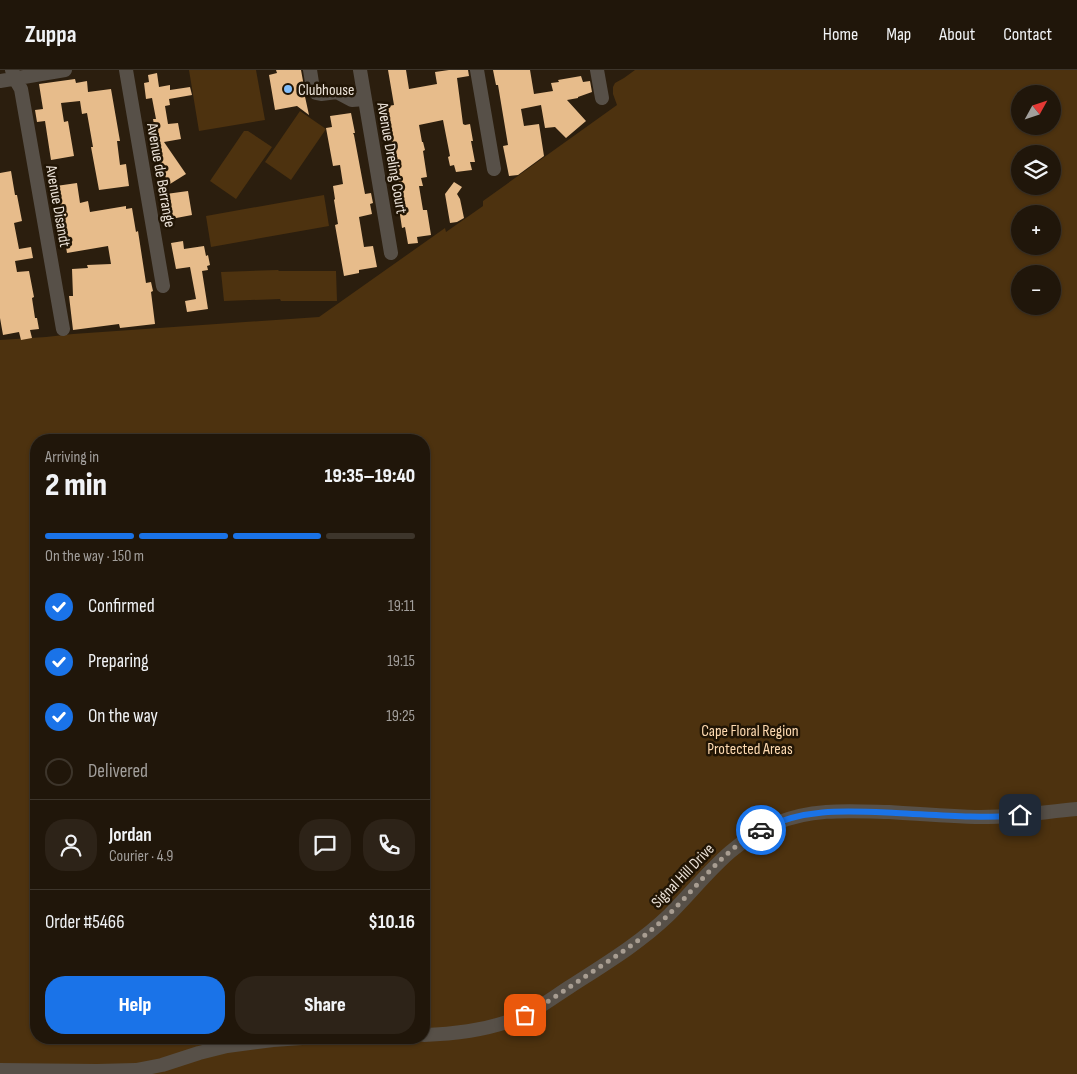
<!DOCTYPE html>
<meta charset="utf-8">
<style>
body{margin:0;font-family:"Sofia Sans Condensed",sans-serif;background:#2d2318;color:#f1f3f6;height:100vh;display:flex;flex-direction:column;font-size:19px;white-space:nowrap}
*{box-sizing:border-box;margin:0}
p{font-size:16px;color:#a29f9c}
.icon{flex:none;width:28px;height:28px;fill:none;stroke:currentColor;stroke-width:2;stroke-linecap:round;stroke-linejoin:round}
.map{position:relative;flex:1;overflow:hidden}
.drawer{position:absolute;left:30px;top:364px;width:400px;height:610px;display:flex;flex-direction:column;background:#20160a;border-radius:20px;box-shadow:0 1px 4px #0004,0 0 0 1px #3d352b}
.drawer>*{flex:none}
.needle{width:32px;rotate:50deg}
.controls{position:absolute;left:1011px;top:15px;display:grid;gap:10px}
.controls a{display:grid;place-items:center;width:50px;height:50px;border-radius:50%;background:#20160a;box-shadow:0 1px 4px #0004,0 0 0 1px #3d352b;font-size:25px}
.pin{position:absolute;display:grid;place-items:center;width:42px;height:42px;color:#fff;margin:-21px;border-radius:10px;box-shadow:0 2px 8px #0006}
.courier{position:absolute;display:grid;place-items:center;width:50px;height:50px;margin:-25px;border:4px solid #1a73e8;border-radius:50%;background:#fff;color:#222;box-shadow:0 1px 6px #0007}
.head em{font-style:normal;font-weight:800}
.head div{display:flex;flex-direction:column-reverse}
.head{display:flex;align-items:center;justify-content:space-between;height:85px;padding:0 15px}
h1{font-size:32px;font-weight:800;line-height:38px}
.bar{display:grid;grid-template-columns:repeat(4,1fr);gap:8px 5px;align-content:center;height:60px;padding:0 15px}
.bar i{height:6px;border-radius:4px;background:#3d352b}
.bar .active{background:#1a73e8}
.bar p{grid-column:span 4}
.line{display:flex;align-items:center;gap:12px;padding:0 15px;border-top:1px solid #3d352b}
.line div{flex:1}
.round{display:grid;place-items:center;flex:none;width:52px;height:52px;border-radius:20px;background:#2d2318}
ol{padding:0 15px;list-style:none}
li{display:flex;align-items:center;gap:15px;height:55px}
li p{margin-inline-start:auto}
li .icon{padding:5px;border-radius:50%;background:#1a73e8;color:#fff;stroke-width:4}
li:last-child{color:#a29f9c}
li i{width:28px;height:28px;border:2px solid #3d352b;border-radius:50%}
.action{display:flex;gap:10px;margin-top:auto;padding:10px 15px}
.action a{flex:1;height:58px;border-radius:20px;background:#1a73e8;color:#fff;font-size:20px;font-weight:800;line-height:58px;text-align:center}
.action a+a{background:#2d2318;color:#f1f3f6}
header{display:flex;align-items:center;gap:30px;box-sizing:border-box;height:70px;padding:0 25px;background:#20160a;border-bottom:1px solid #3d352b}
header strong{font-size:24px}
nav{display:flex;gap:28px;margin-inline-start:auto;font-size:18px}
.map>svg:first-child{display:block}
</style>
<header>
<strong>Zuppa</strong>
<nav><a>Home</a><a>Map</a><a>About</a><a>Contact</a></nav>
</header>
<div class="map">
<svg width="1077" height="1004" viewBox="0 0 1077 1004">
<rect width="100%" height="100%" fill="#2b1e0e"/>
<!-- green -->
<path fill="#4d320f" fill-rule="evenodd" d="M189,0H256L265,50L199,61Z
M635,0H1077V1004H0V270L46,267L73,264L319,247L445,158L446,162L483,136V131L617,35L613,24V17L615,13L624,8ZM1020,24H1052V56H1020ZM1020,84H1052V116H1020ZM1020,144H1052V176H1020ZM1020,204H1052V236H1020ZM36,370H424V968H36Z
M300,41L326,59L291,110L265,92Z
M244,61H248L272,77L236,129L210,111Z
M324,125L329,156L211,177L206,146Z
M278,200L279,201H336L337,231H281L280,229L224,231L221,202Z"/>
<!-- building -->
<path fill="#e7bc8b" d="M276,0H301L305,22H304L309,45L297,36L275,40L269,5L277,3Z
M388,0H406L409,19L437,14L435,2L449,0H468L469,6L457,8L463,54L465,55L470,54L473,71H471L475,92H470L472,100L456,102L454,95L450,96L448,87L450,86L443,50L419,55L422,72H423L425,80L423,81L427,107L421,108L423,116H419L423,140H427L431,165L417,167L418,173L408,174L405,157L402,158L397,125L400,124L395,95L389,59L387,60L383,37L394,35Z
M493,0H530L534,24L553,21L551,13L559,12L558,10L581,6L583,12L590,11L592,22L578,27V28L567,30L586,51L566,68L555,57L545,58L541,35L521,39L524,56L539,54L544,86L518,105L509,106L503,76L508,75L498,15H496Z
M157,3L159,17L170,15V20L190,17L192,25L169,29L170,35L165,36L168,54L178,53L181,69L164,72L186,104L170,114L155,91L157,90L154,74L157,73L153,49H156L152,28L146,29L144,13L149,12L148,5Z
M75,9L76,13L87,11L88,22L111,19L120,71H117L120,95L126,94L129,116L99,120L91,77H93L87,43L82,44L80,31L61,33L64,52L68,51L74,86L51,90L45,51L37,52L35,40L43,39L39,14Z
M351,43L355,63H353L354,65L365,124L371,123L373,133L370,134L372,144L359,147L364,177L373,176L377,197L359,200V203L344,206L335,155L338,154L334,130L335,129L333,116L343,114L340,95L333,96L326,58L332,57L330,46Z
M11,101L15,125H17L22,151L14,153L19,179L31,177L33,188L15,191L17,202L29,201L34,227L32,228L35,248H37L39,259L30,260L32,268L21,270L19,262L3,265L0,248V103Z
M454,112L462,117L457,124L460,129L464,148L457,152L450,153L445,124Z
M77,113L80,133L88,131L90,142L126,136V139L132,138L136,162L138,161L146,213L151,212L153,221L151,222L155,254L120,258L119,254L73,260L69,226H73L72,199L88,198L87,195L111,194L108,176L67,183L56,116Z
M188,121L192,145L171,149L166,124Z
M183,171L184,179L204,176L206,186L208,185L210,195L207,196L208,200L202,201L208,239L187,242L185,231L196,229L190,197L176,199L171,173Z"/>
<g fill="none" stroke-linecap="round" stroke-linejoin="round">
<!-- minor -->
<path stroke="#575048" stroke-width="14" d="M12,0L15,9L21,19L63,259
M126,0L163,216
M310,0L313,19L316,23L321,24L337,22L352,30L365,29
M360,0L391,183
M477,0L494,99
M597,0L602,28
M0,11L65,0
M424,965C455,964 490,960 520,947C538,940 555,926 571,916C605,894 640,873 669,845C705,809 728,773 777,753C812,738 851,741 889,742C918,744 947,746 975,747C1009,748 1043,742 1077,739
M0,1000L97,1001L136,1000L162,995L199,983L227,976L273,970L302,968"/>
</g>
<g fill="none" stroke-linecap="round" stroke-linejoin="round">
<!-- done -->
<path stroke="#a89d91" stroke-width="5" stroke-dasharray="0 9" d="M525,945C547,933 568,918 589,904C616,886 643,869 666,847C697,818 722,780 761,760"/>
<!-- route -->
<path stroke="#1a73e8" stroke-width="6" d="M761,760C803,737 850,741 896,743C937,745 978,749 1020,745"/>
</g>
<!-- markers -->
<circle fill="#81bdfa" stroke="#211505" stroke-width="2" cx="288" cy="19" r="5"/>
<g text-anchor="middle" stroke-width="5" stroke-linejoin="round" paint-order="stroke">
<!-- poi labels -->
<g font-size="16" fill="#ebe2d8" stroke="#211505" text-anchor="start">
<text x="298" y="25">Clubhouse</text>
</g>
<!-- street labels -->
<g font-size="16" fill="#ebe2d8" stroke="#211505">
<text transform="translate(393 88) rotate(80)" y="6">Avenue Dreling Court</text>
<text transform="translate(162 105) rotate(80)" y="6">Avenue de Berrange</text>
<text transform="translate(59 136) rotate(80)" y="6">Avenue Disandt</text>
<text transform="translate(682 805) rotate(-46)" y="6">Signal Hill Drive</text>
</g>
<!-- park labels -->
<g font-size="16" fill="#fedab1" stroke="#211505">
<text x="750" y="666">Cape Floral Region<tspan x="750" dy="18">Protected Areas</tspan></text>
</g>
</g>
</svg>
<div class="controls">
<a><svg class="needle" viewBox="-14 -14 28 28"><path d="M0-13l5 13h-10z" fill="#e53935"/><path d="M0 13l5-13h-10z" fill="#a29f9c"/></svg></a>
<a><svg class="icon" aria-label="layers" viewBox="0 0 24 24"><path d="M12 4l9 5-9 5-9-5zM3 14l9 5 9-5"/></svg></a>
<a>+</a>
<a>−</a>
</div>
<div class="pin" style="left:525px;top:945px;background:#ea580c"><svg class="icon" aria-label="bag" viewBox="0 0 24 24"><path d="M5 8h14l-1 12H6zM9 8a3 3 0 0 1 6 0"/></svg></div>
<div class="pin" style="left:1020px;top:745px;background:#1f2937"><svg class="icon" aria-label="home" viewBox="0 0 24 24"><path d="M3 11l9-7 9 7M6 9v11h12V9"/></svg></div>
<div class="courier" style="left:761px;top:760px"><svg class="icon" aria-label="car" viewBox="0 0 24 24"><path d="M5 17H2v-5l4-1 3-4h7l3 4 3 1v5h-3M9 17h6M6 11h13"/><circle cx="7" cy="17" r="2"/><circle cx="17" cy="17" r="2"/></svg></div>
<section class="drawer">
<div class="head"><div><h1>2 min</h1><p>Arriving in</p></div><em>19:35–19:40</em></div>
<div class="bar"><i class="active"></i><i class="active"></i><i class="active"></i><i></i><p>On the way · 150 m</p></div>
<ol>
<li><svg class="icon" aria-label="check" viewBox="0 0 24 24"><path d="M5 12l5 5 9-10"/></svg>Confirmed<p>19:11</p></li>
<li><svg class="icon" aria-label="check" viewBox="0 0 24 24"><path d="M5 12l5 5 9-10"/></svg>Preparing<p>19:15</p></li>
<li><svg class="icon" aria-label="check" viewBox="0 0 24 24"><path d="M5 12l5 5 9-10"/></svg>On the way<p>19:25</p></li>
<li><i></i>Delivered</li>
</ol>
<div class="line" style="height:90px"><a class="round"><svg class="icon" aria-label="person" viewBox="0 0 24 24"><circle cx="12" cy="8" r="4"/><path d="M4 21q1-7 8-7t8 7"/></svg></a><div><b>Jordan</b><p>Courier · 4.9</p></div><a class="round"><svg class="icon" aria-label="chat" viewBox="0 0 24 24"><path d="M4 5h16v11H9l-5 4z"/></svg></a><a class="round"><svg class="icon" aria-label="phone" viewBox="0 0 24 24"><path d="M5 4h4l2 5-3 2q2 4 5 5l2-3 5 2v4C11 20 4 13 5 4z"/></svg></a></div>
<div class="line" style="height:65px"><div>Order #5466</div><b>$10.16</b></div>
<div class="action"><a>Help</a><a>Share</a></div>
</section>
</div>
